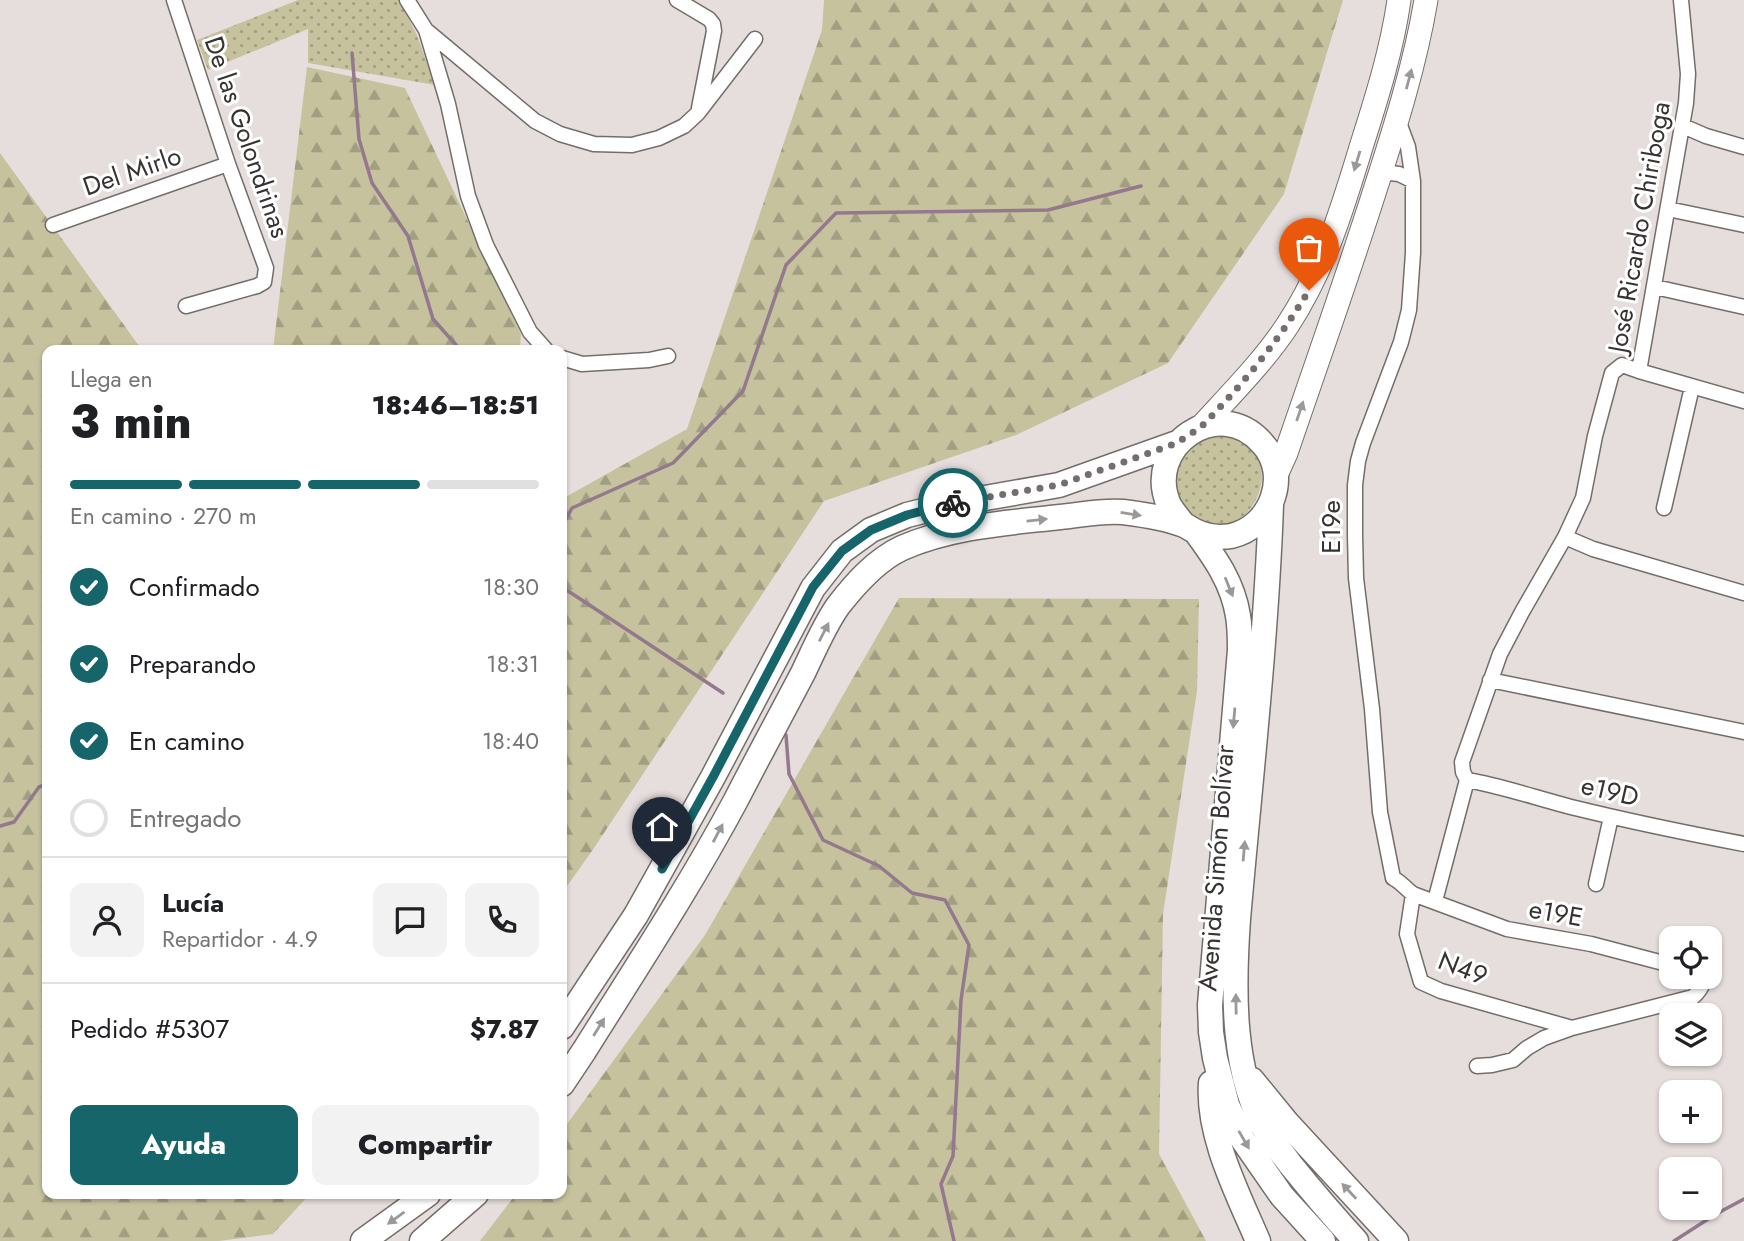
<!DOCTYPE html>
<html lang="es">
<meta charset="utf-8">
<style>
body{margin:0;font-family:Jost,sans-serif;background:#f2f2f2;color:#202124;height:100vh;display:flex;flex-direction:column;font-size:26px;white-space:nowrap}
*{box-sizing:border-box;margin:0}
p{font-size:23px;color:#757577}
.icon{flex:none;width:38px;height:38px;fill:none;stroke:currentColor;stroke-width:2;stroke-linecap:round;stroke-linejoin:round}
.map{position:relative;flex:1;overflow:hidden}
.details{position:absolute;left:42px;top:345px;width:525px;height:854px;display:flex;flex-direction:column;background:#fff;border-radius:14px;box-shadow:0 2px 5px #0004}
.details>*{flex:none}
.controls{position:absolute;left:1659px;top:926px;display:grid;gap:14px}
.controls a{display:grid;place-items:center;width:63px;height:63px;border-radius:14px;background:#fff;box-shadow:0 2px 5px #0004;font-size:35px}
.pin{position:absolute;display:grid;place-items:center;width:60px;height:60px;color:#fff;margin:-72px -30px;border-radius:50% 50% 50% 0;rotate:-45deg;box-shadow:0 0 7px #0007}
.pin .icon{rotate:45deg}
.courier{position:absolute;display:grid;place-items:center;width:70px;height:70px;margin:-35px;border:5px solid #16656a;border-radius:50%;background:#fff;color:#222;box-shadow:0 2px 9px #0007}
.head em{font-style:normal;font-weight:800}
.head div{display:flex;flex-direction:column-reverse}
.head{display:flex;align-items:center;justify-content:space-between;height:119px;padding:0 28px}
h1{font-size:46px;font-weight:800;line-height:52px}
.bar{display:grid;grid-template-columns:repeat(4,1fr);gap:10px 7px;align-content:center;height:84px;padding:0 28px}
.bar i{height:9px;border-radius:5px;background:#e0e0e0}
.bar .on{background:#16656a}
.bar p{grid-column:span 4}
.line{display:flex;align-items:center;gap:18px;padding:0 28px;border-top:2px solid #e0e0e0}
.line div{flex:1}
.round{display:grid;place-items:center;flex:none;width:74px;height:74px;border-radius:14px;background:#f2f2f2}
ol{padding:0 28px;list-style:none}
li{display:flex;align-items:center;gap:21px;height:77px}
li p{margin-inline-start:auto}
li .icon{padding:7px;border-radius:50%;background:#16656a;color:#fff;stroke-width:4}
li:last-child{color:#757577}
li i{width:38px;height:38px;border:4px solid #e0e0e0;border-radius:50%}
.action{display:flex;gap:14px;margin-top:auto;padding:14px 28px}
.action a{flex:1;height:80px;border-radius:14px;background:#16656a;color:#fff;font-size:28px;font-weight:800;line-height:80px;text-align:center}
.action a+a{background:#f2f2f2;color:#202124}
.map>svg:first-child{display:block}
</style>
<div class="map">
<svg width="1744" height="1241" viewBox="0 0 1744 1241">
<defs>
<pattern id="grass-dots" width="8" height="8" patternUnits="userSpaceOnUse" patternTransform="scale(1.75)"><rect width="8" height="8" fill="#c5c29d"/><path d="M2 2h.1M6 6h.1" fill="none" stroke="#a19e81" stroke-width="1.8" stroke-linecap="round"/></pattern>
<pattern id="forest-firs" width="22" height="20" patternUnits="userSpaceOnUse" patternTransform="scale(1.75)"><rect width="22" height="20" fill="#c5c29d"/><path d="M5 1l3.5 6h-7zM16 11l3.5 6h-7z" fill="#a19e81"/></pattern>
</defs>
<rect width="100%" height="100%" fill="#e6dedc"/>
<!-- grass -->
<path fill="url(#grass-dots)" d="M298,0H399L416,33L435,85L308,63V29L208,70L197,40Z
M1227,431C1235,436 1247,442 1253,450C1277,480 1249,531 1210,527C1200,525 1189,517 1180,513L1171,454Z"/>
<!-- forest -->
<path fill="url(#forest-firs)" d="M824,0H1343L1284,194L1168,363L1016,435L824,501L592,851L562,893V499L687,429L822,30Z
M307,67L405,88L521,334L520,350H273Z
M0,153L142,350H47V1194H310L273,1234L219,1241H0Z
M899,598L1199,599L1197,691L1163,914L1159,1154L1206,1241H480L516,1194H562V1131L705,935Z"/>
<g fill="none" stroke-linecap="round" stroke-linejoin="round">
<!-- stream -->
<path stroke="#94798e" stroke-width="3.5" d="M352,53L359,139L372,183L408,236L433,319L456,345L459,350
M562,527L572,508L673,463L743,391L786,265L836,213L1048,210L1141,186
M562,587L723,693
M786,735L789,774L823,840L879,866L912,893L945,900L969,945L961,1000L953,1156L941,1184L954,1241
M0,826L14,822L39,787L47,784
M1674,1241L1716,1214L1744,1199"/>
<defs>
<path id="minor" d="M174,0L228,164L266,268L264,282L257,286L186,306
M407,0L426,30L535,121L560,134L594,144L632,145L659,138L684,126L698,113L755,39
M677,0L709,19L713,24L714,31L699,108
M426,30L448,104L468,196L486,245L530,332L546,350
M1398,120L1408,147L1413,181V253L1409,310L1401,342L1363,443L1358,461L1355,485V535L1356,578L1372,709L1380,812L1393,878C1401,882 1406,889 1413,894L1507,929L1591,944L1671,965
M1683,126L1706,136L1744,147
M1381,172L1399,174L1413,181
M1668,209L1744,225
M53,225L228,164
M1655,287L1744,307
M562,358L582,364L649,360L668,356
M1639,371L1744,401
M1664,508L1692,387
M1565,537L1593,549L1744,593
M1490,680L1744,732
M1467,780C1502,786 1536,798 1571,807C1628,821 1686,833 1744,844
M1596,884L1611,817
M1413,894L1407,934L1421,982L1441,991L1572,1028
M1435,901L1467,780L1463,772L1462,762L1500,654L1522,612L1565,537L1583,498L1595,436L1612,373L1622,365L1639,371L1686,103L1688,74L1681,0
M1477,1066L1492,1065L1513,1060L1527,1048L1544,1038L1572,1028L1693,997C1699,992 1702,987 1705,979L1703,976"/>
<path id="primary" d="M1201,427C1231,394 1263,362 1287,326C1324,270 1343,207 1362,144C1377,97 1392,49 1399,0
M1276,475L1286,453C1316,365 1347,278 1375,190C1395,128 1415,65 1426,0"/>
<path id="trunk" d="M1271,505C1266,644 1250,781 1238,919C1233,990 1231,1077 1270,1138C1276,1147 1284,1155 1290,1164C1311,1190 1333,1216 1356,1241
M1196,532C1215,558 1233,583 1238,616C1240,627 1240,639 1240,650L1210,1005L1211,1032L1215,1058L1227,1105L1243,1140L1282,1196L1323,1241
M562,1027L636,915L713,777L813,588L842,551L871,530L907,515L951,504L1059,485L1177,443
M1252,1080L1288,1124L1396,1241
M1211,1083C1207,1135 1238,1194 1258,1241
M562,1084L584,1051C636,968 690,886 736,800C758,757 781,715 803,673C813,652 825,624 838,606C855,584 876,560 902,548C952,526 1007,523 1060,517C1080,515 1103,510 1123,512C1139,514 1169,519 1184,525C1187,526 1192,530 1195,531C1205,536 1219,538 1231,536C1272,527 1291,474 1262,443C1219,394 1143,446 1169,505C1173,512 1179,519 1184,525
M363,1241L428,1194
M422,1241L476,1194"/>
</defs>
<!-- minor casing -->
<use href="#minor" stroke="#746e6b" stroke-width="17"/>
<!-- primary casing -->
<use href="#primary" stroke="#746e6b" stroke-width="25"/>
<!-- trunk casing -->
<use href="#trunk" stroke="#746e6b" stroke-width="27"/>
<!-- minor -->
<use href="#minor" stroke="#fff" stroke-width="14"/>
<!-- primary -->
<use href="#primary" stroke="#fff" stroke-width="23"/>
<!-- trunk -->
<use href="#trunk" stroke="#fff" stroke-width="24"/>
</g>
<!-- one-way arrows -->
<defs><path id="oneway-solid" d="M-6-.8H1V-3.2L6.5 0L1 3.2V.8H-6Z" transform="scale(1.75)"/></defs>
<g fill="#9a9998">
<use href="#oneway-solid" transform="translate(1409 79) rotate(-75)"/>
<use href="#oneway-solid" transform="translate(1357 161) rotate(107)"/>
<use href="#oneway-solid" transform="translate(1300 411) rotate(-71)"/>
<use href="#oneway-solid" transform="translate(1131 514) rotate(9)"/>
<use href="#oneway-solid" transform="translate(1037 520) rotate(-6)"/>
<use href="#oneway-solid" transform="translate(1229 587) rotate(68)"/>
<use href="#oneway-solid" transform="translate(824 632) rotate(-63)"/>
<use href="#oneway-solid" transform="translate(1234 718) rotate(95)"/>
<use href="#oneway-solid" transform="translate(718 833) rotate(-62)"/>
<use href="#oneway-solid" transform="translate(1244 851) rotate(-85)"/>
<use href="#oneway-solid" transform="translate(1236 1004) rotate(-91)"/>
<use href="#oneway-solid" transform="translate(599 1027) rotate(-58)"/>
<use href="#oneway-solid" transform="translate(1244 1140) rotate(60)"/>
<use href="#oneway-solid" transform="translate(1349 1191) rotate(-133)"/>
<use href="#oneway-solid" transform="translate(396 1218) rotate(144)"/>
</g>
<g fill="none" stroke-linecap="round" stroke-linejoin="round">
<!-- done -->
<path stroke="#746f6e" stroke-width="7" stroke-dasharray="0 12.6" d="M953,503L1059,485L1177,443C1186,436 1197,431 1204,424C1244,383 1280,339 1309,290"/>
<!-- route -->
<path stroke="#16656a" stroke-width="9" d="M662,869L713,777L813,587L842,551L871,530L907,515L953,503"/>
</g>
<g text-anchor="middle" stroke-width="6" stroke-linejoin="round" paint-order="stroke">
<!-- street labels -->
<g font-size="26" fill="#363332" stroke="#fff">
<text transform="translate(247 137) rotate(71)" y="9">De las Golondrinas</text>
<text transform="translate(132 171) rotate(-19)" y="9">Del Mirlo</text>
<text transform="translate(1639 227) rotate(-80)" y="9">José Ricardo Chiriboga</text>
<text transform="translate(1331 527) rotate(-90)" y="9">E19e</text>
<text transform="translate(1610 791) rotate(13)" y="9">e19D</text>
<text transform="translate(1216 868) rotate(-86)" y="9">Avenida Simón Bolívar</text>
<text transform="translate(1556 913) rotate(10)" y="9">e19E</text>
<text transform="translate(1463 968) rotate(21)" y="9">N49</text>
</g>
</g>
</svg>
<div class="controls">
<a><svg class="icon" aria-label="locate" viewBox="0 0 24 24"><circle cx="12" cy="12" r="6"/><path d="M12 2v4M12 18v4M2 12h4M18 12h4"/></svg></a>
<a><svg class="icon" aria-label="layers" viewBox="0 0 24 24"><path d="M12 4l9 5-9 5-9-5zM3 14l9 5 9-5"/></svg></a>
<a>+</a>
<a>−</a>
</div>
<div class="pin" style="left:1309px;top:290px;background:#ea580c"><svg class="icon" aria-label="bag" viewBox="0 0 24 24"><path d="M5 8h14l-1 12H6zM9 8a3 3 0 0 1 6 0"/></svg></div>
<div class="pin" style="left:662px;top:869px;background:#1f2937"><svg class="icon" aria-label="home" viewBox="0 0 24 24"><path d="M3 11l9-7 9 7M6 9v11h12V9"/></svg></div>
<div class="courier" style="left:953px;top:503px"><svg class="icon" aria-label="bike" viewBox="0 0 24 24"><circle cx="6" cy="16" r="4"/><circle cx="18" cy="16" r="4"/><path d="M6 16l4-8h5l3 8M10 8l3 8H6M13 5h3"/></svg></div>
<section class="details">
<div class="head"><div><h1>3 min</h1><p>Llega en</p></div><em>18:46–18:51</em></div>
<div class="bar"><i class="on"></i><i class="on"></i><i class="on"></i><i></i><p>En camino · 270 m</p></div>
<ol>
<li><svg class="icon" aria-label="check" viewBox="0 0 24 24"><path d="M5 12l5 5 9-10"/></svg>Confirmado<p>18:30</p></li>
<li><svg class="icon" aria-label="check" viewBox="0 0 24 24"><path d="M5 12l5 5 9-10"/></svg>Preparando<p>18:31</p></li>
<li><svg class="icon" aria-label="check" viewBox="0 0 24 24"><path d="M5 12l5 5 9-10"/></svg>En camino<p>18:40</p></li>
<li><i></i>Entregado</li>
</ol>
<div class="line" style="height:126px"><a class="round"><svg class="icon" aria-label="person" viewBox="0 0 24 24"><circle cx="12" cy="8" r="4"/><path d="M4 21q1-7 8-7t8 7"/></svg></a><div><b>Lucía</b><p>Repartidor · 4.9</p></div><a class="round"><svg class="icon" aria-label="chat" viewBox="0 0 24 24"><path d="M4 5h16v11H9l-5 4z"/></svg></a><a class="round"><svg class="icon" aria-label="phone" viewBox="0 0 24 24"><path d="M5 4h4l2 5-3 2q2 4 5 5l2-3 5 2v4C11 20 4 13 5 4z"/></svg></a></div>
<div class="line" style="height:91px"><div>Pedido #5307</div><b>$7.87</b></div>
<div class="action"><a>Ayuda</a><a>Compartir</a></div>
</section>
</div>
